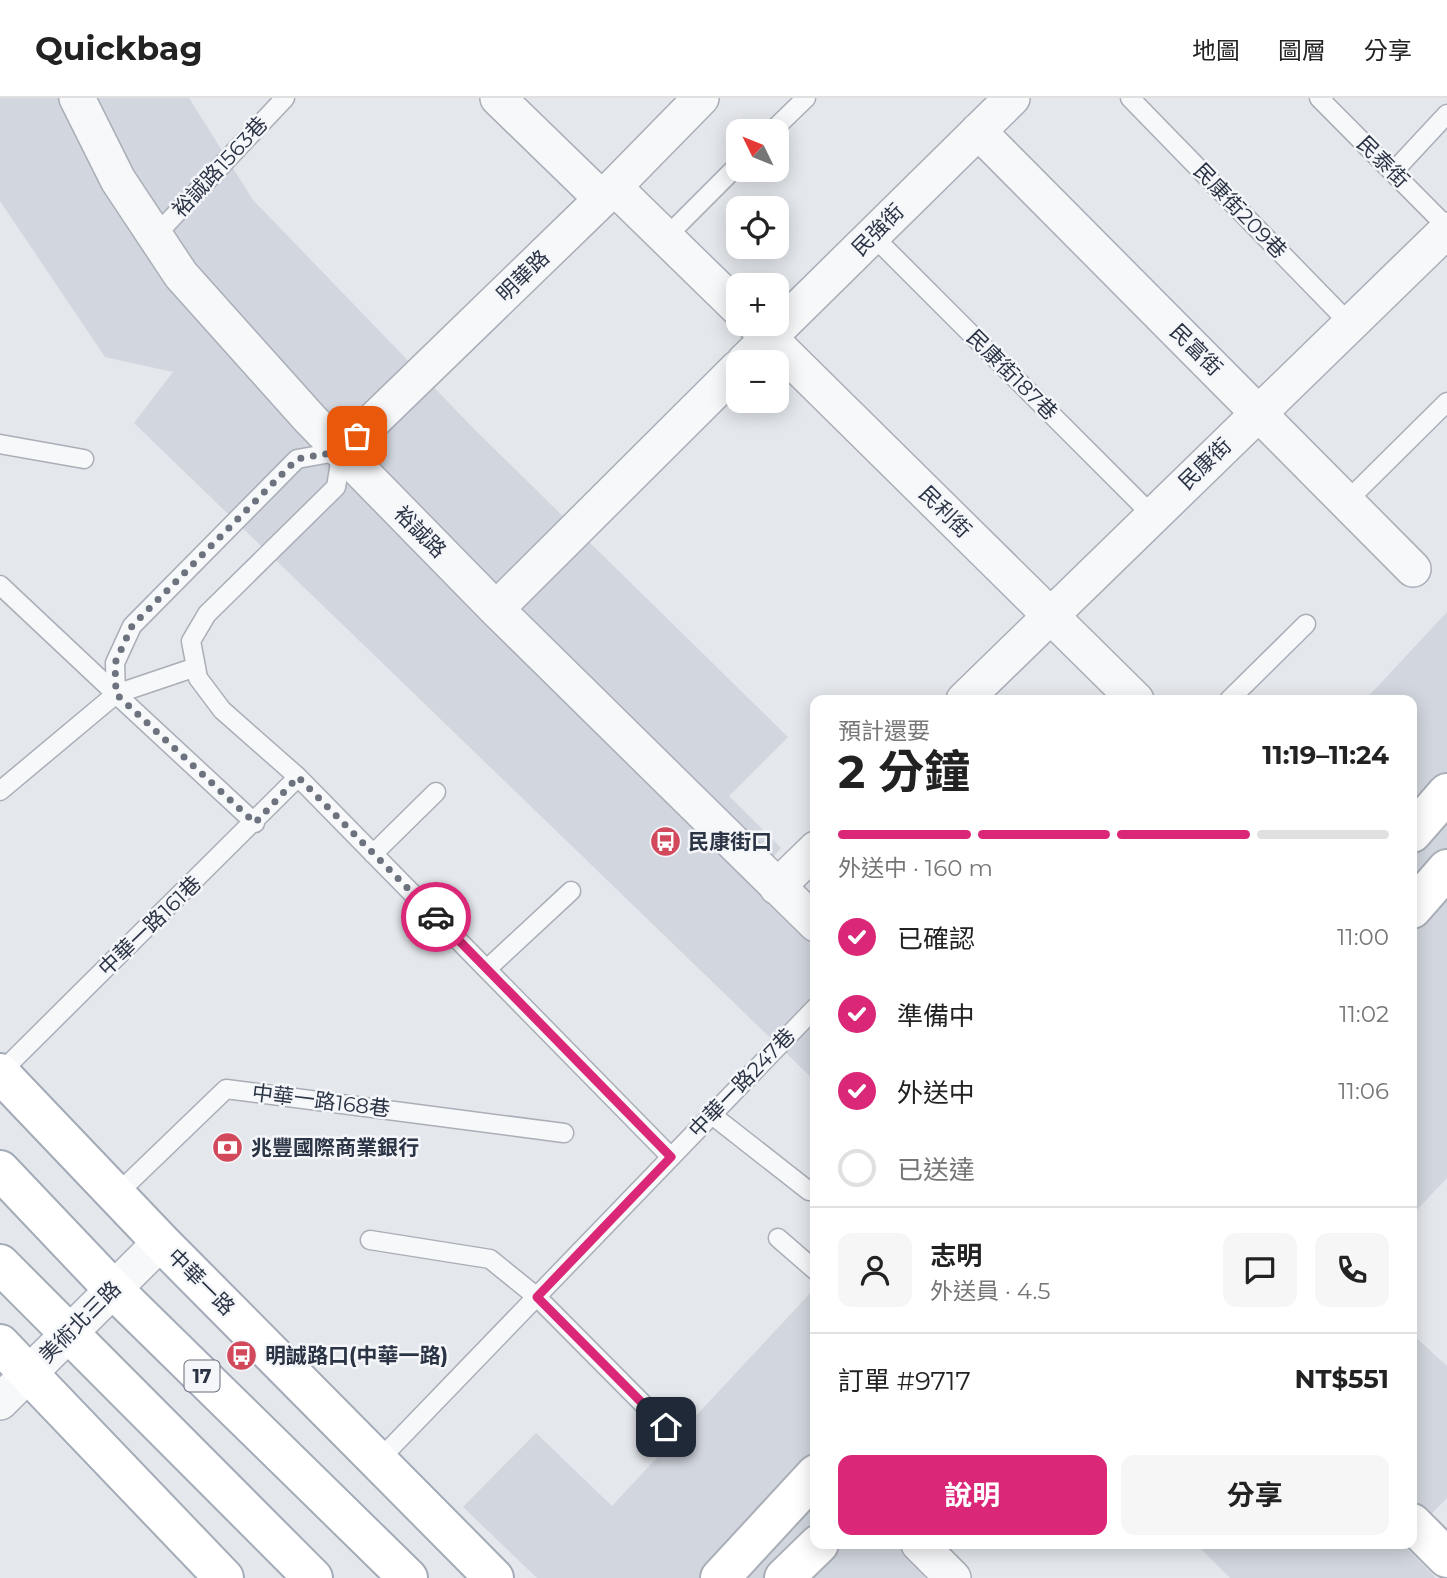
<!DOCTYPE html>
<html lang="zh-TW">
<meta charset="utf-8">
<style>
body{margin:0;font-family:Montserrat,"Noto Sans TC",sans-serif;background:#f6f6f6;color:#222;height:100vh;display:flex;flex-direction:column;font-size:26px;white-space:nowrap}
*{box-sizing:border-box;margin:0}
p{font-size:23px;color:#767676}
.icon{flex:none;width:38px;height:38px;fill:none;stroke:currentColor;stroke-width:2;stroke-linecap:round;stroke-linejoin:round}
.map{position:relative;flex:1;overflow:hidden}
.side{position:absolute;left:810px;top:597px;width:607px;height:854px;display:flex;flex-direction:column;background:#fff;border-radius:14px;box-shadow:0 4px 18px #0003}
.side>*{flex:none}
.needle{width:46px;rotate:313deg}
.controls{position:absolute;left:726px;top:21px;display:grid;gap:14px}
.controls a{display:grid;place-items:center;width:63px;height:63px;border-radius:14px;background:#fff;box-shadow:0 4px 18px #0003;font-size:35px}
.pin{position:absolute;display:grid;place-items:center;width:60px;height:60px;color:#fff;margin:-30px;border-radius:14px;box-shadow:0 4px 10px #0006}
.courier{position:absolute;display:grid;place-items:center;width:70px;height:70px;margin:-35px;border:5px solid #db2777;border-radius:50%;background:#fff;color:#222;box-shadow:0 2px 9px #0007}
.summary em{font-style:normal;font-weight:700}
.summary div{display:flex;flex-direction:column-reverse}
.summary{display:flex;align-items:center;justify-content:space-between;height:119px;padding:0 28px}
h1{font-size:46px;font-weight:700;line-height:52px}
.bar{display:grid;grid-template-columns:repeat(4,1fr);gap:10px 7px;align-content:center;height:84px;padding:0 28px}
.bar i{height:9px;border-radius:5px;background:#e0e0e0}
.bar .current{background:#db2777}
.bar p{grid-column:span 4}
.line{display:flex;align-items:center;gap:18px;padding:0 28px;border-top:2px solid #e0e0e0}
.line div{flex:1}
.round{display:grid;place-items:center;flex:none;width:74px;height:74px;border-radius:14px;background:#f6f6f6}
ol{padding:0 28px;list-style:none}
li{display:flex;align-items:center;gap:21px;height:77px}
li p{margin-inline-start:auto}
li .icon{padding:7px;border-radius:50%;background:#db2777;color:#fff;stroke-width:4}
li:last-child{color:#767676}
li i{width:38px;height:38px;border:4px solid #e0e0e0;border-radius:50%}
.primary-button{display:flex;gap:14px;margin-top:auto;padding:14px 28px}
.primary-button a{flex:1;height:80px;border-radius:14px;background:#db2777;color:#fff;font-size:28px;font-weight:700;line-height:80px;text-align:center}
.primary-button a+a{background:#f6f6f6;color:#222}
header{display:flex;align-items:center;gap:42px;box-sizing:border-box;height:98px;padding:0 35px;background:#fff;border-bottom:2px solid #e0e0e0}
header strong{font-size:33px}
nav{display:flex;gap:38px;margin-inline-start:auto;font-size:24px}
.map>svg:first-child{display:block}
</style>
<header>
<strong>Quickbag</strong>
<nav><a>地圖</a><a>圖層</a><a>分享</a></nav>
</header>
<div class="map">
<svg width="1447" height="1480" viewBox="0 0 1447 1480">
<rect width="100%" height="100%" fill="#e4e7ec"/>
<!-- built -->
<path fill="#d2d6de" d="M0,0H189L253,102L475,332L788,639L729,698L781,750L766,767L815,814V983L134,325L173,274L105,259L0,103Z
M1447,514V1080L1412,1117V602H1365Z
M815,1190L816,1446H955L923,1480H537L463,1409L536,1335L612,1408Z
M1412,1236L1447,1268V1400L1412,1436Z
M1196,1446H1403L1436,1480H1230Z"/>
<g fill="none" stroke-linecap="round" stroke-linejoin="round">
<defs>
<path id="lane" d="M1130,0L1350,226
M1319,0L1447,129
M772,33L806,0
M1393,74L1447,16
M872,137L1152,417
M155,138L285,0
M666,139L738,67
M0,346L84,361
M1347,403L1447,304
M0,487L116,596
M1229,602L1306,526
M0,693L116,596L196,569
M255,725L116,596L115,565L132,528L297,361L342,353L336,389L207,516L191,543L198,580L222,612L298,679L671,1059
M373,756L436,694
M487,871L571,793
M0,975L298,679
M712,1017L809,1093
M118,1095L226,991L564,1035
M778,1140L816,1173
M370,1142L490,1161L537,1199L666,1329
M378,1363L816,909"/>
<path id="street" d="M77,0L118,82L181,177L310,321L496,511L816,826
M498,0L602,101
M978,33L1413,471
M614,89L738,210
M755,226L1136,602
M744,264L1012,0
M342,353L602,101L701,0
M496,511L738,270
M964,602L1447,132
M777,789L816,751
M0,1304L161,1144
M919,1446L953,1480"/>
<path id="secondary" d="M1412,735L1447,695
M1412,811L1447,771
M1412,1425L1447,1460
M720,1480L816,1376
M784,1480L819,1446"/>
<path id="primary" d="M0,975L161,1144L494,1480
M0,1072L113,1191L408,1480
M0,1166L313,1480
M0,1246L224,1480"/>
</defs>
<!-- lane casing -->
<use href="#lane" stroke="#a9aeb7" stroke-width="21"/>
<!-- street casing -->
<use href="#street" stroke="#a9aeb7" stroke-width="38"/>
<!-- secondary casing -->
<use href="#secondary" stroke="#a9aeb7" stroke-width="42"/>
<!-- primary casing -->
<use href="#primary" stroke="#a3abb8" stroke-width="42"/>
<!-- lane -->
<use href="#lane" stroke="#f7f8fa" stroke-width="18"/>
<!-- street -->
<use href="#street" stroke="#f7f8fa" stroke-width="35"/>
<!-- secondary -->
<use href="#secondary" stroke="#fff" stroke-width="38"/>
<!-- primary -->
<use href="#primary" stroke="#fff" stroke-width="38"/>
</g>
<g fill="none" stroke-linecap="round" stroke-linejoin="round">
<!-- done -->
<path stroke="#6c737f" stroke-width="7" stroke-dasharray="0 12.6" d="M357,338L342,353L297,361L132,528L115,565L116,596L255,725L298,679L436,819"/>
<!-- route -->
<path stroke="#db2777" stroke-width="9" d="M436,819L671,1059L537,1199L666,1329"/>
</g>
<!-- icons -->
<defs>
<symbol id="bus-disc" viewBox="-11 -11 22 22"><circle r="9.5" fill="#d1495b" stroke="#f4f6f9"/><path d="M-5-6H5V4H4V6H2V4H-2V6H-4V4H-5ZM-3.5-4V0h7V-4ZM-3.5 1.2v1.5H-2V1.2ZM2 1.2v1.5H3.5V1.2Z" fill="#fff"/></symbol>
<symbol id="bank-disc" viewBox="-11 -11 22 22"><circle r="9.5" fill="#d1495b" stroke="#f4f6f9"/><path d="M-6-4H6V4H-6ZM0-2.3a2.3 2.3 0 1 0 0 4.6a2.3 2.3 0 1 0 0-4.6Z" fill="#fff"/></symbol>
</defs>
<g fill-rule="evenodd">
<use href="#bus-disc" x="648" y="726" width="35" height="35"/>
<use href="#bank-disc" x="210" y="1032" width="35" height="35"/>
<use href="#bus-disc" x="224" y="1240" width="35" height="35"/>
</g>
<g text-anchor="middle" stroke-width="5" stroke-linejoin="round" paint-order="stroke">
<!-- shield labels -->
<rect fill="#f4f6f9" stroke="#676e7b" stroke-width="2" x="184.5" y="1262.5" width="35" height="31" rx="5"/>
<g font-size="19" font-weight="bold" fill="#2b3445">
<text x="202" y="1285">17</text>
</g>
<!-- street labels -->
<g font-size="21" fill="#2b3445" stroke="#f4f6f9">
<text transform="translate(1383 64) rotate(45)" y="7">民泰街</text>
<text transform="translate(220 69) rotate(-47)" y="7">裕誠路1563巷</text>
<text transform="translate(1240 113) rotate(46)" y="7">民康街209巷</text>
<text transform="translate(878 132) rotate(-45)" y="7">民強街</text>
<text transform="translate(523 178) rotate(-44)" y="7">明華路</text>
<text transform="translate(1196 252) rotate(45)" y="7">民富街</text>
<text transform="translate(1012 277) rotate(45)" y="7">民康街187巷</text>
<text transform="translate(1205 366) rotate(-44)" y="7">民康街</text>
<text transform="translate(945 414) rotate(45)" y="7">民利街</text>
<text transform="translate(420 434) rotate(45)" y="7">裕誠路</text>
<text transform="translate(150 828) rotate(-44)" y="7">中華一路161巷</text>
<text transform="translate(742 985) rotate(-46)" y="7">中華一路247巷</text>
<text transform="translate(321 1003) rotate(7)" y="7">中華一路168巷</text>
<text transform="translate(201 1184) rotate(45)" y="7">中華一路</text>
<text transform="translate(80 1224) rotate(-45)" y="7">美術北三路</text>
</g>
<!-- poi labels -->
<g font-size="21" font-weight="bold" fill="#2b3445" stroke="#f4f6f9" text-anchor="start">
<text x="688" y="751">民康街口</text>
<text x="251" y="1057">兆豐國際商業銀行</text>
<text x="265" y="1265">明誠路口(中華一路)</text>
</g>
</g>
</svg>
<div class="controls">
<a><svg class="needle" viewBox="-14 -14 28 28"><path d="M0-13l5 13h-10z" fill="#e53935"/><path d="M0 13l5-13h-10z" fill="#767676"/></svg></a>
<a><svg class="icon" aria-label="locate" viewBox="0 0 24 24"><circle cx="12" cy="12" r="6"/><path d="M12 2v4M12 18v4M2 12h4M18 12h4"/></svg></a>
<a>+</a>
<a>−</a>
</div>
<div class="pin" style="left:357px;top:338px;background:#ea580c"><svg class="icon" aria-label="bag" viewBox="0 0 24 24"><path d="M5 8h14l-1 12H6zM9 8a3 3 0 0 1 6 0"/></svg></div>
<div class="pin" style="left:666px;top:1329px;background:#1f2937"><svg class="icon" aria-label="home" viewBox="0 0 24 24"><path d="M3 11l9-7 9 7M6 9v11h12V9"/></svg></div>
<div class="courier" style="left:436px;top:819px"><svg class="icon" aria-label="car" viewBox="0 0 24 24"><path d="M5 17H2v-5l4-1 3-4h7l3 4 3 1v5h-3M9 17h6M6 11h13"/><circle cx="7" cy="17" r="2"/><circle cx="17" cy="17" r="2"/></svg></div>
<section class="side">
<div class="summary"><div><h1>2 分鐘</h1><p>預計還要</p></div><em>11:19–11:24</em></div>
<div class="bar"><i class="current"></i><i class="current"></i><i class="current"></i><i></i><p>外送中 · 160 m</p></div>
<ol>
<li><svg class="icon" aria-label="check" viewBox="0 0 24 24"><path d="M5 12l5 5 9-10"/></svg>已確認<p>11:00</p></li>
<li><svg class="icon" aria-label="check" viewBox="0 0 24 24"><path d="M5 12l5 5 9-10"/></svg>準備中<p>11:02</p></li>
<li><svg class="icon" aria-label="check" viewBox="0 0 24 24"><path d="M5 12l5 5 9-10"/></svg>外送中<p>11:06</p></li>
<li><i></i>已送達</li>
</ol>
<div class="line" style="height:126px"><a class="round"><svg class="icon" aria-label="person" viewBox="0 0 24 24"><circle cx="12" cy="8" r="4"/><path d="M4 21q1-7 8-7t8 7"/></svg></a><div><b>志明</b><p>外送員 · 4.5</p></div><a class="round"><svg class="icon" aria-label="chat" viewBox="0 0 24 24"><path d="M4 5h16v11H9l-5 4z"/></svg></a><a class="round"><svg class="icon" aria-label="phone" viewBox="0 0 24 24"><path d="M5 4h4l2 5-3 2q2 4 5 5l2-3 5 2v4C11 20 4 13 5 4z"/></svg></a></div>
<div class="line" style="height:91px"><div>訂單 #9717</div><b>NT$551</b></div>
<div class="primary-button"><a>說明</a><a>分享</a></div>
</section>
</div>
